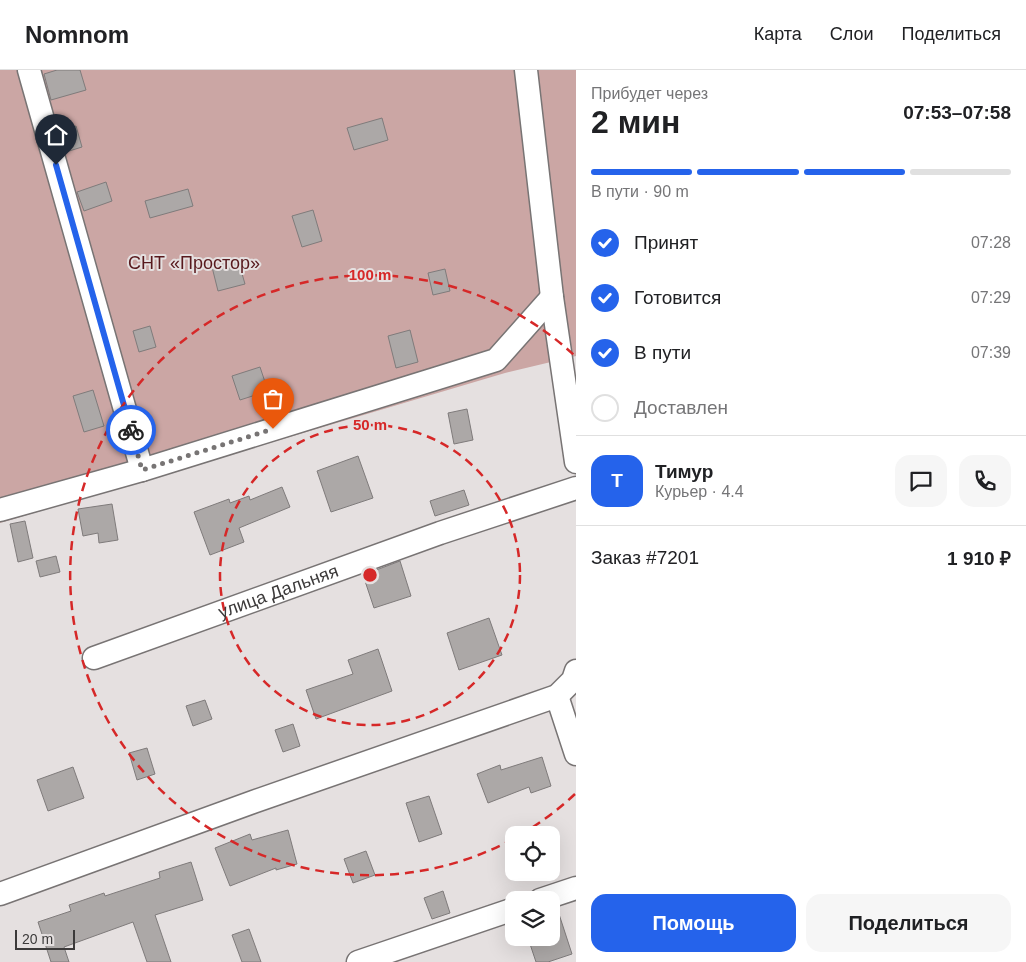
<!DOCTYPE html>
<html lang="ru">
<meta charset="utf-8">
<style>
body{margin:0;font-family:Helvetica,sans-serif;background:#f6f6f6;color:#202124;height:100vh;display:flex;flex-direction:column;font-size:19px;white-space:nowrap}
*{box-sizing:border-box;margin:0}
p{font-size:16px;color:#757577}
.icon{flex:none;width:28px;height:28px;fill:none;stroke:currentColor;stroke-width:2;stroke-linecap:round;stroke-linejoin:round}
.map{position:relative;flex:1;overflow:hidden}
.details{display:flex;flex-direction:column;background:#fff;width:450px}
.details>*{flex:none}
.buttons{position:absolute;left:505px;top:756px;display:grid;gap:10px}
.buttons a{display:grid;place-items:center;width:55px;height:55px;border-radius:10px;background:#fff;box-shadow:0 5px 20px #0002;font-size:25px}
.scale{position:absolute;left:15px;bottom:12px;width:60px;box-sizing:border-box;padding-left:5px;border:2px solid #3c3a3a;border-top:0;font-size:14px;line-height:18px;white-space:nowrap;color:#3c3a3a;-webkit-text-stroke:4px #e5e0e0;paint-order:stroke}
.pin{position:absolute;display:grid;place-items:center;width:42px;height:42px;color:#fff;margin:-51px -21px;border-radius:50% 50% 50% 0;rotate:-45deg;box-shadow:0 0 5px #0007}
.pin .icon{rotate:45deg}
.courier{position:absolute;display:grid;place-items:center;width:50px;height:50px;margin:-25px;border:4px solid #2563eb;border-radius:50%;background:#fff;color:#222;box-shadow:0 1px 6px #0007}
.overview em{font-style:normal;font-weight:700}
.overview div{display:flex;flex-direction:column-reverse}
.overview{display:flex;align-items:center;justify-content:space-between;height:85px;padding:0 15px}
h1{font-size:32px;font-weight:700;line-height:38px}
.bar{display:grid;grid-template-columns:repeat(4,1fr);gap:8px 5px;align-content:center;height:60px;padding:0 15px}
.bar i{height:6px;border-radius:4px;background:#e0e0e0}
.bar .on{background:#2563eb}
.bar p{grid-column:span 4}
.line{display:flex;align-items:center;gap:12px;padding:0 15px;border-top:1px solid #e0e0e0}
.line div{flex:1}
.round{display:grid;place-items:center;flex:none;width:52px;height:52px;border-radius:15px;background:#f6f6f6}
ol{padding:0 15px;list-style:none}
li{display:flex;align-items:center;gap:15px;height:55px}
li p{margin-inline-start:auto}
li .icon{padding:5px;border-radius:50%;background:#2563eb;color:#fff;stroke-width:4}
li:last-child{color:#757577}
li i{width:28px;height:28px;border:2px solid #e0e0e0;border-radius:50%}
.primary-button{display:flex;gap:10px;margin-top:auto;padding:10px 15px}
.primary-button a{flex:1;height:58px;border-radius:15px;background:#2563eb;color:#fff;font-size:20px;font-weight:700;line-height:58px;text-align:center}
.primary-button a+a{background:#f6f6f6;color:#202124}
header{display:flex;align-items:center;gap:30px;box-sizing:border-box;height:70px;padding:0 25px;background:#fff;border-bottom:1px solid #e0e0e0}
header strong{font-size:24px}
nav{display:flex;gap:28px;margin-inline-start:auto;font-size:18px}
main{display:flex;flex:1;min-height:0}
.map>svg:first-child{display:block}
</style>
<header>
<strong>Nomnom</strong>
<nav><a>Карта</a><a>Слои</a><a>Поделиться</a></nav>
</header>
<main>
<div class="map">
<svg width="576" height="892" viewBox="0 0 576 892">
<rect width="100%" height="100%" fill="#e5e0e0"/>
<!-- green -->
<path fill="#cba6a4" d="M0,0H576V286L505,303L0,453Z"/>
<!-- building -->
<path fill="#aca8a7" stroke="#7f7b7b" d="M57,0H80L86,20L51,30L44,4Z
M382,48L388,70L354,80L347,58Z
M76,56L82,77L66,82L60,61Z
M106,112L112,131L84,141L77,122Z
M188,119L193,136L150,148L145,131Z
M313,140L322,171L302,177L292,146Z
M238,190L245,214L218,221L212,197Z
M445,199L450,221L433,225L428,203Z
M150,256L156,277L139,282L133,261Z
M410,260L418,292L396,298L388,266Z
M260,297L268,321L240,330L232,306Z
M93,320L104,356L84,362L73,326Z
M467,339L473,370L454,374L448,343Z
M358,386L373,428L331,442L317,401Z
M282,417L290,437L239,458L244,472L210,485L194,442L229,429L230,433L249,426L250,430Z
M464,420L469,435L435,446L430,431Z
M112,434L118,470L99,473L98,463L83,466L78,439Z
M25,451L33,488L18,492L10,454Z
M56,486L60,502L40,507L36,491Z
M400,491L411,526L374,538L363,505Z
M489,548L502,585L459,600L447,563Z
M378,579L392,621L316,649L306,620L353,604L348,590Z
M205,630L212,649L193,656L186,636Z
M293,654L300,676L283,682L275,660Z
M147,678L155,704L137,710L129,683Z
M542,687L551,716L531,723L529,717L488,733L477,704L500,695L501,700Z
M73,697L84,728L48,741L37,710Z
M429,726L442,764L419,772L406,733Z
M288,760L297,794L276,800V798L230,816L215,778L250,764L252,770Z
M366,781L375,805L353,813L344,789Z
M191,792L203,830L155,845L171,892H147L133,852L64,877L69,892H51L38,852L71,841L69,835L104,823L105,826L160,808L159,802Z
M443,821L450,843L432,849L424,828Z
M557,838L572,884L548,892H536L528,868H551V840Z
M249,859L261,892H242L232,865Z"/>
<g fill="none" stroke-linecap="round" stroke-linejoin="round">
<defs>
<g id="minor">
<path d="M29,0L142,400"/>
<path d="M526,0L552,227L576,392"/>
<path d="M0,440L142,400L496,290L552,227"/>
<path id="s1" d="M94,588L440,463L576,418"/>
<path d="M557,626L576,684"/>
<path d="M0,824L253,732L557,626L573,610L576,601"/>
<path d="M540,830L576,818"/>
<path d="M358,892L514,839"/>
</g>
</defs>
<!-- minor casing -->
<use href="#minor" stroke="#787474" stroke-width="25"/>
<!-- minor -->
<use href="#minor" stroke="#fff" stroke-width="22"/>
</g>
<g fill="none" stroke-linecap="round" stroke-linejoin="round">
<!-- done -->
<path stroke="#777474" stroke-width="5" stroke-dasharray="0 9" d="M131,360L142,400L273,359"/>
<!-- route -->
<path stroke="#2563eb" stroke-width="6" d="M56,95L131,360"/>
</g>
<!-- distance rings -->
<g fill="none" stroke="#d62828" stroke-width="2.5" stroke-dasharray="9 6">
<circle cx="370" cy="505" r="150"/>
<path d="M575 724A300 300 0 0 1 520 765M513 769A300 300 0 1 1 575 286"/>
</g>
<g text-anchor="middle" stroke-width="4" stroke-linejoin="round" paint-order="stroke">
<!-- park labels -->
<g font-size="18" fill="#58191d" stroke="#e5e0e0">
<text x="194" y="199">СНТ «Простор»</text>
</g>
<!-- street labels -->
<g font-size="18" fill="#3c3a3a" stroke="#e5e0e0">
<text dy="6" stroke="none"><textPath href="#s1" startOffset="196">улица Дальняя</textPath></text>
</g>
</g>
<circle cx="370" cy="505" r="8" fill="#d62828" stroke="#e5e0e0" stroke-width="2.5"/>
<g font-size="15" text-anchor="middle" font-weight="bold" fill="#d62828" stroke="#e5e0e0" stroke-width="4" stroke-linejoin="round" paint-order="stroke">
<text x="370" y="210">100 m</text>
<text x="370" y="360">50 m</text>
</g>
</svg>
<div class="buttons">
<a><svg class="icon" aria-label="locate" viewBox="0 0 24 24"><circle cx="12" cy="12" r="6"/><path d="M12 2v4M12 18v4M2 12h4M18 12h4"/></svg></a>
<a><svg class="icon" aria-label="layers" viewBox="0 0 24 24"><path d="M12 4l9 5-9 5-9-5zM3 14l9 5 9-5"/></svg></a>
</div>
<div class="scale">20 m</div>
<div class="pin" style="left:273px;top:359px;background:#ea580c"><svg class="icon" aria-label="bag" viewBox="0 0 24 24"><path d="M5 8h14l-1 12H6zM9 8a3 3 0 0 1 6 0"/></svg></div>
<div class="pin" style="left:56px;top:95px;background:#1f2937"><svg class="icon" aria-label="home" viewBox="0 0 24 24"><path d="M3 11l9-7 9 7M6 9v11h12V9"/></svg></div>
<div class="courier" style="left:131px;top:360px"><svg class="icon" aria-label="bike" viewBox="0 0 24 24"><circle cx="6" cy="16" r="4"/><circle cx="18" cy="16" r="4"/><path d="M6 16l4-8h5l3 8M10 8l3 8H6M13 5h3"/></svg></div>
</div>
<section class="details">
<div class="overview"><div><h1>2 мин</h1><p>Прибудет через</p></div><em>07:53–07:58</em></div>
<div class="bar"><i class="on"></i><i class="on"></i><i class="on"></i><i></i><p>В пути · 90 m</p></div>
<ol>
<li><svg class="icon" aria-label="check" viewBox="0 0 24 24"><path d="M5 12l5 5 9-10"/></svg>Принят<p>07:28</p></li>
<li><svg class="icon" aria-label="check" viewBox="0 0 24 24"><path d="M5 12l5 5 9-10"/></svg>Готовится<p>07:29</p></li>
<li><svg class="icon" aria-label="check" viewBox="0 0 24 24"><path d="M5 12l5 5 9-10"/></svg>В пути<p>07:39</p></li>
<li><i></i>Доставлен</li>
</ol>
<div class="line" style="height:90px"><b class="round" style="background:#2563eb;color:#fff">Т</b><div><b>Тимур</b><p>Курьер · 4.4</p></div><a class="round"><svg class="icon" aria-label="chat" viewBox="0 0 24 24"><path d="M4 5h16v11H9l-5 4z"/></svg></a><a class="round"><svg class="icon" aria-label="phone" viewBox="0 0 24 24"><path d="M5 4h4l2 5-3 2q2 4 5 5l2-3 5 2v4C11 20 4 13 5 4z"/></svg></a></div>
<div class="line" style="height:65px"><div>Заказ #7201</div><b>1 910 ₽</b></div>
<div class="primary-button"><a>Помощь</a><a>Поделиться</a></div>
</section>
</main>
